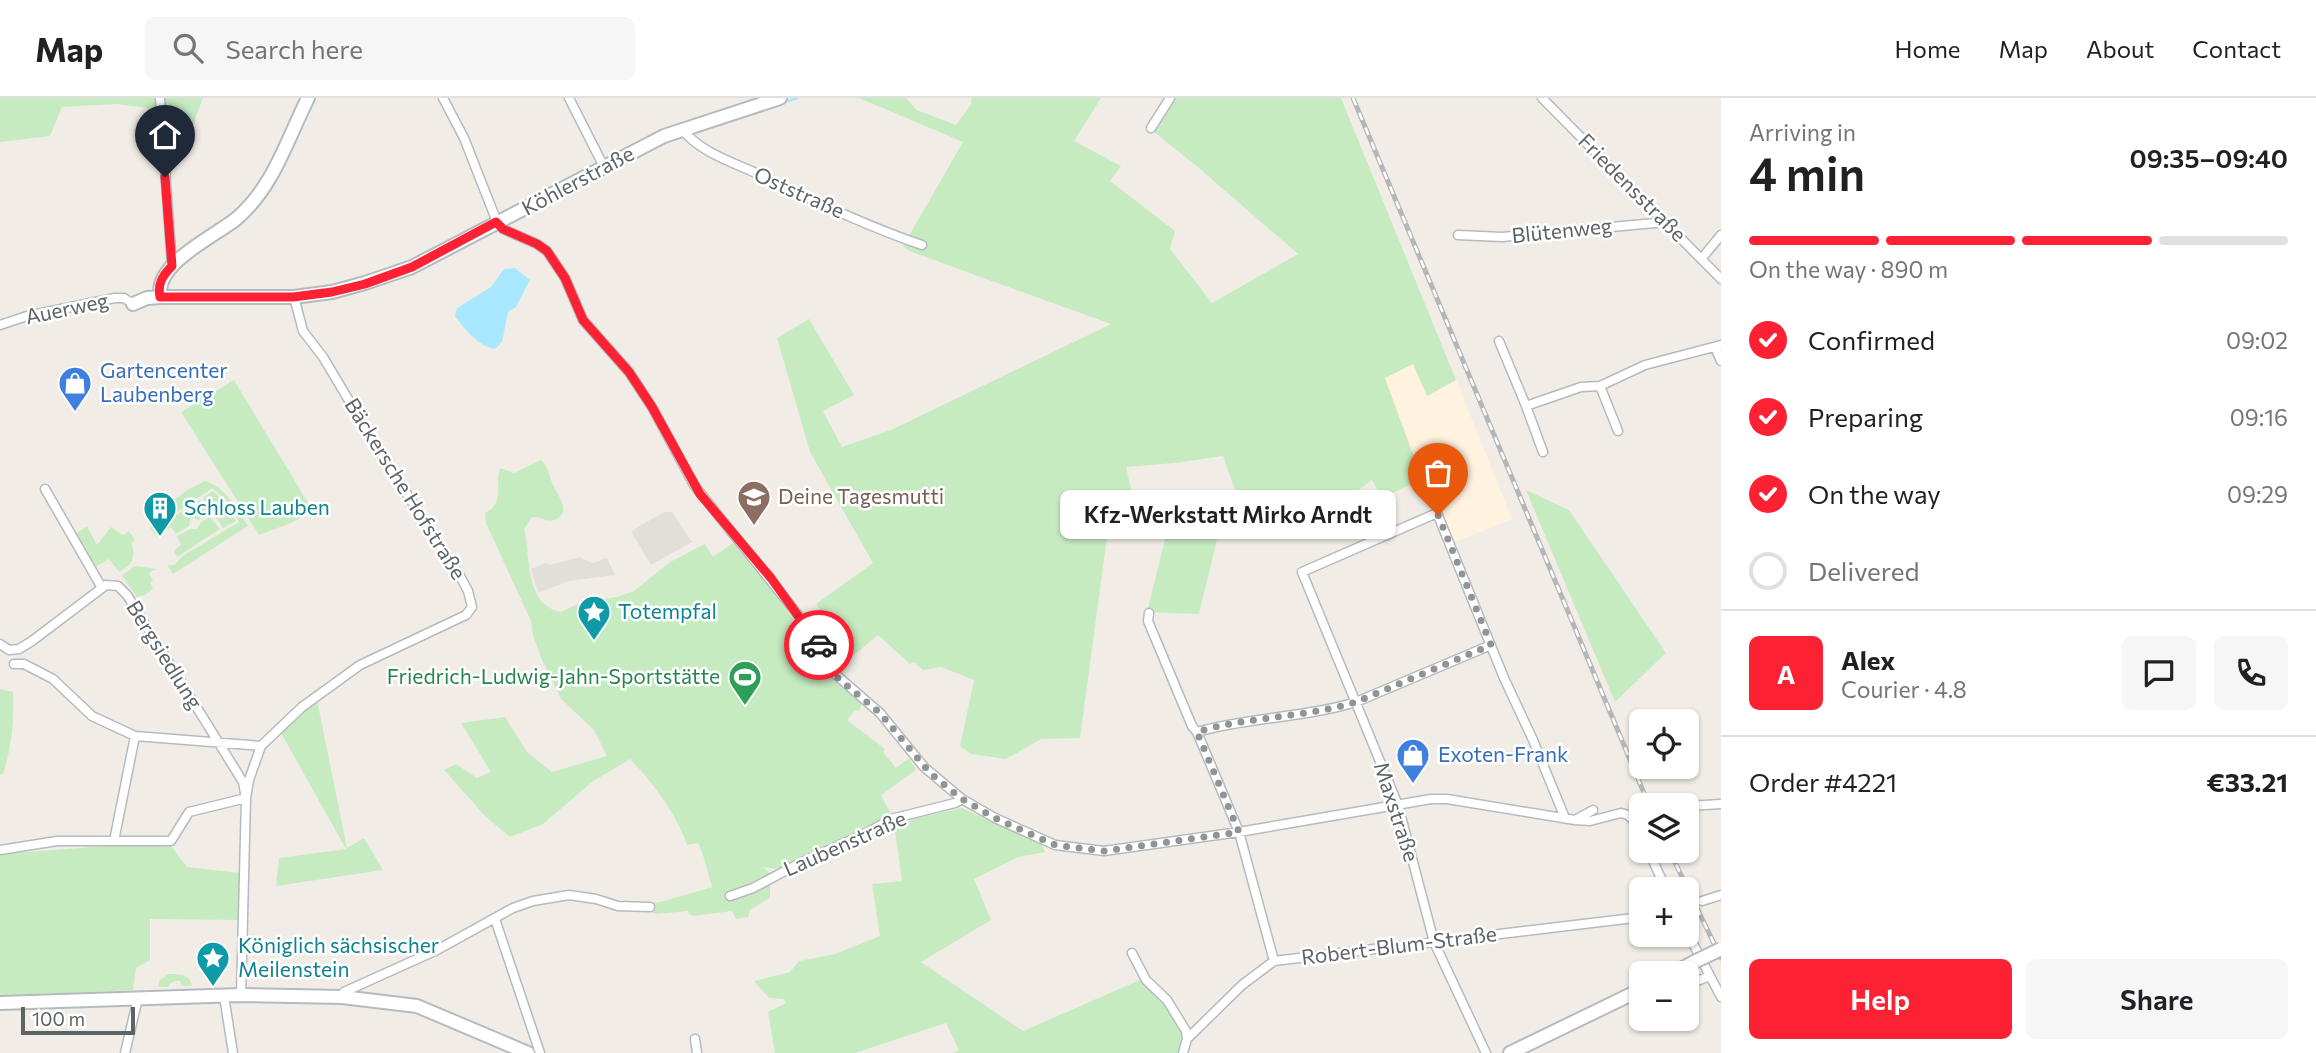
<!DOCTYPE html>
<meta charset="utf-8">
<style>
body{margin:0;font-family:Commissioner,sans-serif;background:#f6f6f6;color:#202124;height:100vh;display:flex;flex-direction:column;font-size:26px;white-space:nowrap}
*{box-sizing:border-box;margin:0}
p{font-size:23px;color:#757577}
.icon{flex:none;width:38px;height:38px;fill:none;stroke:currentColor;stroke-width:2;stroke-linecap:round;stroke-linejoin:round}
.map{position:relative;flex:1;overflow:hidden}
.drawer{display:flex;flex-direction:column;background:#fff;width:595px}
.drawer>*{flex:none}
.tools{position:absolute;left:1629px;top:611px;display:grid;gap:14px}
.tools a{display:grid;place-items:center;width:70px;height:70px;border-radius:10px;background:#fff;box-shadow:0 2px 5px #0004;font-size:35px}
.scale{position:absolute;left:21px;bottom:18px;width:114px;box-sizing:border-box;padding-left:7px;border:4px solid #5d6468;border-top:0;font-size:19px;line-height:24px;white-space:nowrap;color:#5d6468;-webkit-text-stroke:5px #fff;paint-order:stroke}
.pin{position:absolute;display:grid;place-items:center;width:60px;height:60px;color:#fff;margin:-72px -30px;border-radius:50% 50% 50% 0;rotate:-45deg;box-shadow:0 0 7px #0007}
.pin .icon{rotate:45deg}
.courier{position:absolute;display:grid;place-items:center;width:70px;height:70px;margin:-35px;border:5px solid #fc2233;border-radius:50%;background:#fff;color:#222;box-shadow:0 2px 9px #0007}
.bubble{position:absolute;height:49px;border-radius:10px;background:#fff;box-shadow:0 2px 5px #0004;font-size:23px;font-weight:600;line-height:49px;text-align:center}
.headline em{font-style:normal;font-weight:600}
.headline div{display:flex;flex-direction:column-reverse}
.headline{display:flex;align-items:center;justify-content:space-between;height:119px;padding:0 28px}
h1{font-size:46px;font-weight:600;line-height:52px}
.bar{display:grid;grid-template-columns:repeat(4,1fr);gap:10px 7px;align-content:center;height:84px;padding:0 28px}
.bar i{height:9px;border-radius:5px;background:#e0e0e0}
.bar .on{background:#fc2233}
.bar p{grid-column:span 4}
.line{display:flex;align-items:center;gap:18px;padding:0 28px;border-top:2px solid #e0e0e0}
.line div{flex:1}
.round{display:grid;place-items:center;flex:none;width:74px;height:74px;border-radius:10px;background:#f6f6f6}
ol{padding:0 28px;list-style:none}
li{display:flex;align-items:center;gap:21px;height:77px}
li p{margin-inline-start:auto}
li .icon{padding:7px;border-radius:50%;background:#fc2233;color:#fff;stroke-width:4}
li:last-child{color:#757577}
li i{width:38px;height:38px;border:4px solid #e0e0e0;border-radius:50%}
.action{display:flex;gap:14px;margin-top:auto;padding:14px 28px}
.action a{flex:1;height:80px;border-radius:10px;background:#fc2233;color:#fff;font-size:28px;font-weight:600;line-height:80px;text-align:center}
.action a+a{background:#f6f6f6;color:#202124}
header{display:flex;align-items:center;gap:42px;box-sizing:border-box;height:98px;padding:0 35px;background:#fff;border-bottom:2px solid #e0e0e0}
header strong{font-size:33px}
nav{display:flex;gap:38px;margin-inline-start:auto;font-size:24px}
.search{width:490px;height:63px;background:#f6f6f6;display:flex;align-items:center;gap:18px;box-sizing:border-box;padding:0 24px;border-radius:10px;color:#757577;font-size:26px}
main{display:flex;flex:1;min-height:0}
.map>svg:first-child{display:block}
</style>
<header>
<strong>Map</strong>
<div class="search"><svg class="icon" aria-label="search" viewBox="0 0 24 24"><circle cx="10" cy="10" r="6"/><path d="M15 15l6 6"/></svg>Search here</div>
<nav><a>Home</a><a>Map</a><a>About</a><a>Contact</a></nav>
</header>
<main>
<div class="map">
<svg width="1721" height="955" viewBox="0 0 1721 955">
<rect width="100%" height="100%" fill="#f1ede6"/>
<!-- commercial -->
<path fill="#fff2de" d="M1413,266L1428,298L1456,282L1512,421L1454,444L1418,366L1384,280Z"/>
<!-- industrial -->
<path fill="#e2dfdb" d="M664,414H672L692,444L651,467L631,433Z
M580,459L592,465L607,460L615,477L569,483L538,495L531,471L545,465L550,467Z"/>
<!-- green -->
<path fill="#c7ebc1" d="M0,0H203L183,53L155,49L148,10L116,6L62,9L50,38L0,44Z
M859,0H906L917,12L956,27L971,6L972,0H1101L1074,43L1121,68L1110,83L1175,133L1170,151L1212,205L1298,156L1200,71L1153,33L1172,7L1162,0H1341L1456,282L1427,298L1413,266L1385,280L1410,349L1424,380L1382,400L1372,382L1345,402L1272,413L1243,414L1223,358L1175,365L1126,369L1136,413L1110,417L1080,640L1041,641L1006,661L971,656L960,648L974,582L941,569L923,572L914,564L910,566L878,537L854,557L816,506L873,465L810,354L777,240L809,221L854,297L823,313L842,349L891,332L1111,226L909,153L903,148L963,44Z
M234,282L313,413L291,425L259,437L181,314Z
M541,362C548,369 548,373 551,382C554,393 575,415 554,422C545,424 540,418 532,419L524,431C531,458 524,506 561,514L582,504L617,499L634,493L670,464L705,446L713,459L733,445L778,500L817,555L833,582L862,606L859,613L855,612L847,622L885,651L883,654L896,670L909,660L916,672L881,697L892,718L866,732L842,741L777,771L763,769L770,775V800L750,812L748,819L736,821L732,813L694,818L689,816L688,813L657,816L650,814V805L661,804L712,789L703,757L698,745L687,747C676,715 653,685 630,661L592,684L543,726L510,739L486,719L444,672L456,666L477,680L491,674L461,625L505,619L527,654L552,674L607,658L594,632L561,601L542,562L533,537L531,523L486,425L485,415C506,405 494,387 500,370L514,375Z
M205,383C225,388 237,411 248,428L173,476L167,467H175L181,459L239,424L225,401L212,390L163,424L158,425L165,432L155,437L150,429L157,425L152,418L189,391Z
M1526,392L1569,412L1666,555L1615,604Z
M213,393L224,403L236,423L223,430L203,400Z
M200,402L209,416L198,422L194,420L190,421L189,428L176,436L171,429L167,431L164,427L168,422Z
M210,419L220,431L177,459L174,453L181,447L177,438L190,431H197L201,424Z
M1170,421H1222L1199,516L1147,514Z
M87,428L97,447L111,429L123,437L129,433L135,442L131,445C137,459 132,467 119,474L109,461L94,470L74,437Z
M137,468L156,471L149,475L153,483L150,485L153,491L145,497L137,499L122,478L133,469Z
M0,591L13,594C14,623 12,648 3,676H0Z
M317,602L347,750L364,740L383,772L276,788L279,760L346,751L281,635Z
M962,710L1041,746L1045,754L1018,759L974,781L991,822L921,864L1023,933L1142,881L1164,901L1182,930L1180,955H953L959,952L946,925L855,955H775L768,914L786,905L784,901L769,900L754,883L790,874L799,863L835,856L880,838L872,786L902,783L894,725Z
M119,747L171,748L187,769L240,775L238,822L150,821V862L136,870L133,892L0,898V756Z
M168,876C178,876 190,875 192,888H182L180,883C174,882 171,885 168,889H158L159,883Z"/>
<!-- water -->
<path fill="#a9e7ff" d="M515,170L530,182L516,209L508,214L502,244L495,251C478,248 465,232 455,218L457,210L491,189L504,171Z"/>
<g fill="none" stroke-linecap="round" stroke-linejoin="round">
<!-- stream -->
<path stroke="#a9e7ff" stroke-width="2.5" d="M785,4L797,0"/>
<defs>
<path id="street" d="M160,0L172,168
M443,0L464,40L497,124L503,131L537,146L547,153L565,180L583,222L629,274L652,309L694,387L807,528L835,576L880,615L924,669L962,701L995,720L1055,747L1104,753L1239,734L1431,701H1447L1575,722L1590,723L1621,715L1628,717L1634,723L1642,739
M569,0L604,69
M1542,0L1721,181
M1151,30L1170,0
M682,31C699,54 735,65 760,77C813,102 866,128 922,147
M1458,137L1502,139L1666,124
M1702,160L1721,137
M0,227L27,218L115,200H124L133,206
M1499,243L1526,308L1581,289L1600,288L1618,333
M1715,249L1721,263
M1600,288L1645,267L1721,247
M1526,308L1543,354
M45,391L102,490
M1149,515L1148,523L1192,628L1197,634L1239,734L1274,863
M0,546L9,552L19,551L32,543L106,487L118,488L127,497L243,684L245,695
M14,566H24L53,581L92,618L135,638L261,648
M1197,634C1249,619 1304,620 1356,604L1491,547
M1687,708L1721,706
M1575,722L1593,712
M114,743L135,638
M0,752L57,743H171L189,714L246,700
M1648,752L1666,791
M730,798L753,790L800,765L869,734L891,721L955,705L962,701
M1702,803L1721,797
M495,821L540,955
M1687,834L1721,899
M1132,855L1146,882L1167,902L1186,933L1187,941L1183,955
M1687,887L1710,878
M241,897L246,700L249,682L261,648L302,609L360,567L466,517L472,509L468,493L460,478L379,353L323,259L303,233L294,199
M224,898L233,955
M342,899L344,894L437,852L513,810L533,803L569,797L596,801L618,808L650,809
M695,941L697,955
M1187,941L1242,887L1274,863L1642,819
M125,955L138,900
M1486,955L1434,844L1398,707L1302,474L1437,415L1504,580L1533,642L1565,720"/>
<path id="secondary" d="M161,199C152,167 215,138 236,121C273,90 287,42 308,0
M133,206L147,200L161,199H294L332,194L365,185L412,169L664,38L780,0
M1673,875L1694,864
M0,905L241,897L342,899L417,908L528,955
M1510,955L1642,891"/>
</defs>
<!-- street casing -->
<use href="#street" stroke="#b6babe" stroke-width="11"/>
<!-- secondary casing -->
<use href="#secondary" stroke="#b4bbbf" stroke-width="16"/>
<!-- street -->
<use href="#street" stroke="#fff" stroke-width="8"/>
<!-- secondary -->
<use href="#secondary" stroke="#fff" stroke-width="12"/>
<defs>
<path id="rail" d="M1353,0L1649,707
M1669,752L1721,860"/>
</defs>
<!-- rail casing -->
<use href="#rail" stroke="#b5b6b7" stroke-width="5"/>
<!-- rail -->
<use href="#rail" stroke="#fff" stroke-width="2.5" stroke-dasharray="8" stroke-linecap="butt"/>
<defs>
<path id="secondary-bridge" d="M1694,864L1721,851"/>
</defs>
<!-- secondary-bridge casing -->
<use href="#secondary-bridge" stroke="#b4bbbf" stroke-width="16" stroke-linecap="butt"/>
<!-- secondary-bridge -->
<use href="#secondary-bridge" stroke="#fff" stroke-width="12"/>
</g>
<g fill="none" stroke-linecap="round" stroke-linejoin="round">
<!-- done -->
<path stroke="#919494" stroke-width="7" stroke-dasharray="0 12.6" d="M819,547L838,580L880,615L930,675L962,701L995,720L1055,747L1104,753L1239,734L1197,634C1249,618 1304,620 1356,604L1491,547L1438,417"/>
<!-- route -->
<path stroke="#fc2233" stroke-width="9" d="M165,79L172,168C163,177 157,186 160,199H293L332,194L365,186L412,169L496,124L503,131L537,146L547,153L565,180L583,222L629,274L652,309L700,396L771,480L819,547"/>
</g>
<!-- icons -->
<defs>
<symbol id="shop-pin" viewBox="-11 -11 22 30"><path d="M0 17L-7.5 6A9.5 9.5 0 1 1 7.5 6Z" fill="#3f7fe0" stroke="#fff"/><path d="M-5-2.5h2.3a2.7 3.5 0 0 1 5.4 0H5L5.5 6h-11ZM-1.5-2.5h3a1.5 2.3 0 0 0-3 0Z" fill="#fff"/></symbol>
<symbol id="school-pin" viewBox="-11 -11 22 30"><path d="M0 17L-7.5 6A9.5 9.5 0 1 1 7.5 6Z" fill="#8d6e63" stroke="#fff"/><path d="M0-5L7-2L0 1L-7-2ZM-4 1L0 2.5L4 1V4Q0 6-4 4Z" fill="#fff"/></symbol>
<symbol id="building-pin" viewBox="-11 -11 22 30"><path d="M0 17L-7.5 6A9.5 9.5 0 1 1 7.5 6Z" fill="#0f9aa8" stroke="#fff"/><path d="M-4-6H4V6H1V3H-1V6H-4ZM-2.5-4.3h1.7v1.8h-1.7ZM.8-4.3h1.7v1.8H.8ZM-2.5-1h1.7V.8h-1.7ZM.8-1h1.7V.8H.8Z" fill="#fff"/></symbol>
<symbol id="sight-pin" viewBox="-11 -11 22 30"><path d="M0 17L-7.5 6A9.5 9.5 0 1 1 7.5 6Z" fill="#0f9aa8" stroke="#fff"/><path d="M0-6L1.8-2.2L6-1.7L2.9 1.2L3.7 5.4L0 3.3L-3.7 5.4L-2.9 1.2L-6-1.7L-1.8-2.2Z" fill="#fff"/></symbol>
<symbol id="stadium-pin" viewBox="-11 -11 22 30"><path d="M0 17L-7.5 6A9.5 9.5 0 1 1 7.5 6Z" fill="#2e9e5b" stroke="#fff"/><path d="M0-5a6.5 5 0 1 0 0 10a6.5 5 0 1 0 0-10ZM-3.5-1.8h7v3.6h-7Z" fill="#fff"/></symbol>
</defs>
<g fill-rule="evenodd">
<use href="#shop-pin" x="56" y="266" width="38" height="52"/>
<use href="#school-pin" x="735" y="380" width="38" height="52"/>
<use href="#building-pin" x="141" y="391" width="38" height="52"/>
<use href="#sight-pin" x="575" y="495" width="38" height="52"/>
<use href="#stadium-pin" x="726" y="560" width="38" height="52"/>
<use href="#shop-pin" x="1394" y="638" width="38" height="52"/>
<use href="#sight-pin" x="194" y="841" width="38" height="52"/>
</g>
<g text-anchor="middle" stroke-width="5" stroke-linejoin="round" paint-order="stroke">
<!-- street labels -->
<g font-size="21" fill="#5d6468" stroke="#fff">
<text transform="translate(578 83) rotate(-28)" y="7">Köhlerstraße</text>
<text transform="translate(1632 90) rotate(45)" y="7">Friedensstraße</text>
<text transform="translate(799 95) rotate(24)" y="7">Oststraße</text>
<text transform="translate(1562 133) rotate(-6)" y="7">Blütenweg</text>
<text transform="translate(67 211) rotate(-12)" y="7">Auerweg</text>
<text transform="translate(405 391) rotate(58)" y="7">Bäckersche Hofstraße</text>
<text transform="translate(164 557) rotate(58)" y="7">Bergsiedlung</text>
<text transform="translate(1396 714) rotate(72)" y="7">Maxstraße</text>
<text transform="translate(845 746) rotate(-24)" y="7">Laubenstraße</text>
<text transform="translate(1399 848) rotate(-7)" y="7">Robert-Blum-Straße</text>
</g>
<!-- shop labels -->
<g font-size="21" fill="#366cbe" stroke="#fff" text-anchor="start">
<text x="100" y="280">Gartencenter<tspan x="100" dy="24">Laubenberg</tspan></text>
<text x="1438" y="664">Exoten-Frank</text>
</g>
<!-- education labels -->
<g font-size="21" fill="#785e54" stroke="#fff" text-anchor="start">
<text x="778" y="406">Deine Tagesmutti</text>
</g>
<!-- culture labels -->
<g font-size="21" fill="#0d838f" stroke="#fff" text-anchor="start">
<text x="184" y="417">Schloss Lauben</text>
<text x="618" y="521">Totempfal</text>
<text x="238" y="855">Königlich sächsischer<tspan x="238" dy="24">Meilenstein</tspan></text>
</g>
<!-- leisure labels -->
<g font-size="21" fill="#27864d" stroke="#fff" text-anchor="end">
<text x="720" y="586">Friedrich-Ludwig-Jahn-Sportstätte</text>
</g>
</g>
</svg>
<div class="tools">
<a><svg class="icon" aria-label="locate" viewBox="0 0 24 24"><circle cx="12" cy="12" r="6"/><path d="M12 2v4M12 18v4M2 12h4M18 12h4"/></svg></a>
<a><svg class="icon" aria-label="layers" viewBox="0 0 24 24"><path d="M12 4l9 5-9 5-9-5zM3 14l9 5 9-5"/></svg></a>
<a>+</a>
<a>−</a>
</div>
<div class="scale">100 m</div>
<div class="pin" style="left:1438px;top:417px;background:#ea580c"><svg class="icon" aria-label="bag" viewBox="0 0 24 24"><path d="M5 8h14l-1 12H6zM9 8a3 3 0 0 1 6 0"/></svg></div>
<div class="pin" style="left:165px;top:79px;background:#1f2937"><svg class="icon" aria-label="home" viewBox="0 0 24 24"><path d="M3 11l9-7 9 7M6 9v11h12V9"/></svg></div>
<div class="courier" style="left:819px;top:547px"><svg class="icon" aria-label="car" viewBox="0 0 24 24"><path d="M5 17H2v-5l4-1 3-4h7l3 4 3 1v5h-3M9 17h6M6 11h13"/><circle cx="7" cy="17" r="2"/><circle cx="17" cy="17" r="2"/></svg></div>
<div class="bubble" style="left:1060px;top:392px;width:336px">Kfz-Werkstatt Mirko Arndt</div>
</div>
<section class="drawer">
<div class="headline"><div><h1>4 min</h1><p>Arriving in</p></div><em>09:35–09:40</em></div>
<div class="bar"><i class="on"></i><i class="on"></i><i class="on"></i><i></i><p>On the way · 890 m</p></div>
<ol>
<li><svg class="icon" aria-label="check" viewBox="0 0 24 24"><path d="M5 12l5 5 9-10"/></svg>Confirmed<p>09:02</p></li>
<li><svg class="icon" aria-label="check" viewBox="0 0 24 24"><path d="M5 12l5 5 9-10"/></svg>Preparing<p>09:16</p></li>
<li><svg class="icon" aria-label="check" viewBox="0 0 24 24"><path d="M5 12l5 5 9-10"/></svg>On the way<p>09:29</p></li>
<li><i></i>Delivered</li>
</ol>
<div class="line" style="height:126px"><b class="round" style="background:#fc2233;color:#fff">A</b><div><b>Alex</b><p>Courier · 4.8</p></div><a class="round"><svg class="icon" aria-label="chat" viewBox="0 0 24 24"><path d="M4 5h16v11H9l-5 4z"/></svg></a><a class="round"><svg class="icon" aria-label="phone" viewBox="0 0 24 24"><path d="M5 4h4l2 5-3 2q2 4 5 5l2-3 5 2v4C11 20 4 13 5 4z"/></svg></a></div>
<div class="line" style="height:91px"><div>Order #4221</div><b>€33.21</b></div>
<div class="action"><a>Help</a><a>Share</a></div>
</section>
</main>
